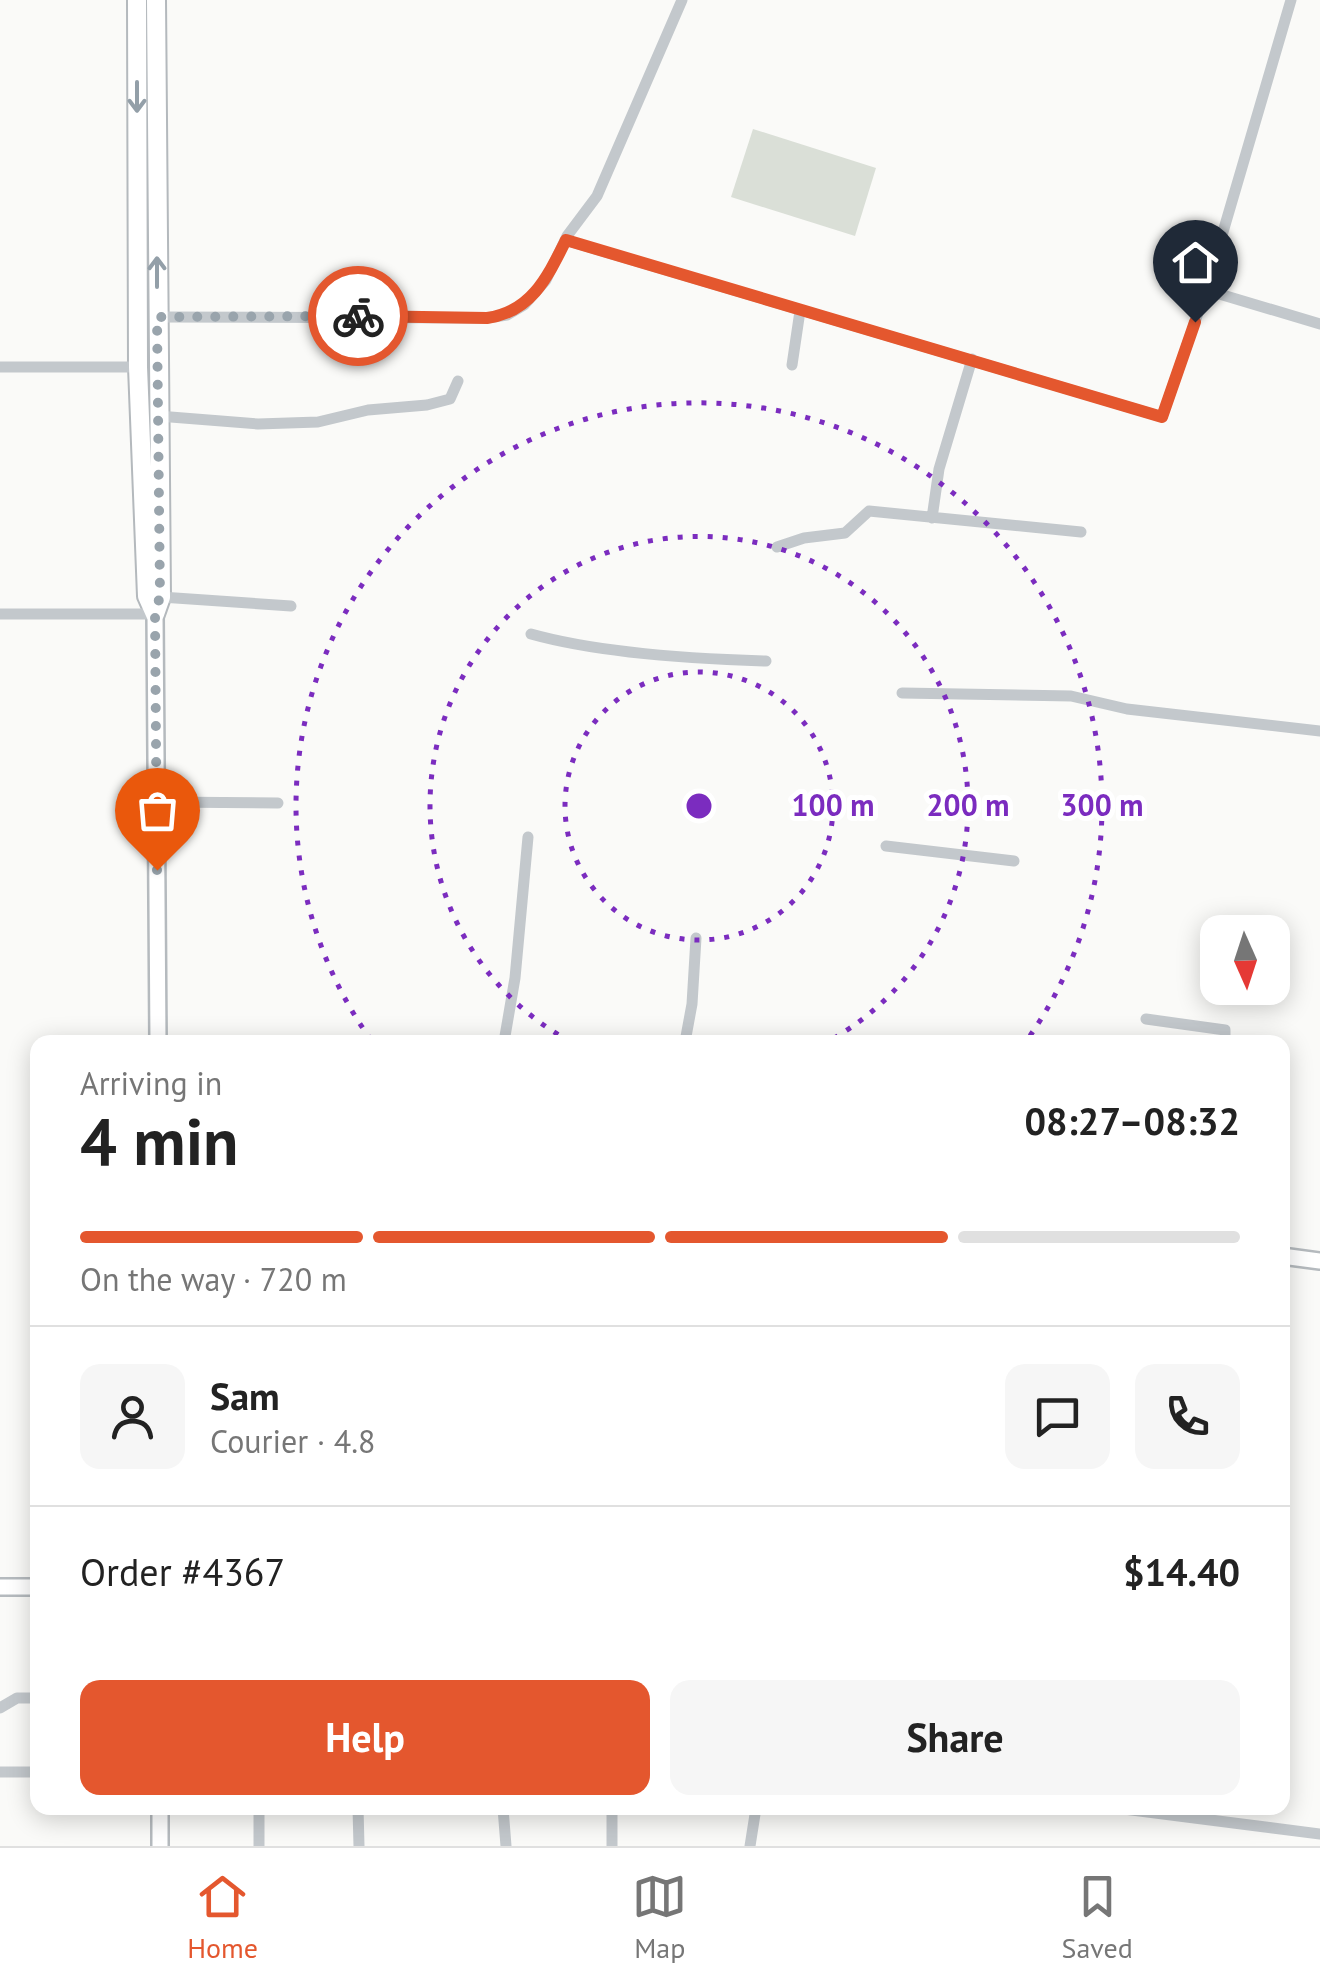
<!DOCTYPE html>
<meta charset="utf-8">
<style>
body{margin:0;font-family:"PT Sans",sans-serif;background:#f6f6f6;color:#222;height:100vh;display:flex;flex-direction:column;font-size:38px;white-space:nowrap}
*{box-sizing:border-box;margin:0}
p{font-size:32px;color:#767676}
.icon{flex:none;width:55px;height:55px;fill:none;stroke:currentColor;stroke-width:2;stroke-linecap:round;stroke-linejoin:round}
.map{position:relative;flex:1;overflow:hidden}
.details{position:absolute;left:30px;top:1035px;width:1260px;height:780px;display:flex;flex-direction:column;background:#fff;border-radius:20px;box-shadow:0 5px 25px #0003}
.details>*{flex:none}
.needle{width:65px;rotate:177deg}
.buttons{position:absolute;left:1200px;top:915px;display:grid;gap:20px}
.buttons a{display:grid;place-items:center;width:90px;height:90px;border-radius:20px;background:#fff;box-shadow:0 5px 25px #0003;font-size:50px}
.pin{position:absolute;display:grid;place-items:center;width:85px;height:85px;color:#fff;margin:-102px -42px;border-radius:50% 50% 50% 0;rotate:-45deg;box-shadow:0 0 10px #0007}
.pin .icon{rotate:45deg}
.courier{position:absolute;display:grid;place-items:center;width:100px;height:100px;margin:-50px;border:8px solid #e4572e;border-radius:50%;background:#fff;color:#222;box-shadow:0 2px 12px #0007}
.overview em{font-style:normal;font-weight:600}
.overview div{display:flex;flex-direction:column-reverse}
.overview{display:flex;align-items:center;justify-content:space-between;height:170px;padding:0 50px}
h1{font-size:65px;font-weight:600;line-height:75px}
.bar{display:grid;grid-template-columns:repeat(4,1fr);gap:15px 10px;align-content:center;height:120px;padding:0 50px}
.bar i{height:12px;border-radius:8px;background:#e0e0e0}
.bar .on{background:#e4572e}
.bar p{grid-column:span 4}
.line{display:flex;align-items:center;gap:25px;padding:0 50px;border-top:2px solid #e0e0e0}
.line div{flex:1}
.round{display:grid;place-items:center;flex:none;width:105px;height:105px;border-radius:20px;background:#f6f6f6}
.button{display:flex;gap:20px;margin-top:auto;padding:20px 50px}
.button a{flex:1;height:115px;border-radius:20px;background:#e4572e;color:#fff;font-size:40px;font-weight:600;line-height:115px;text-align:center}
.button a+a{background:#f6f6f6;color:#222}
.tabs{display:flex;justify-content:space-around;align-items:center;height:140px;border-top:2px solid #e0e0e0;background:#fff;font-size:28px;color:#767676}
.tabs a{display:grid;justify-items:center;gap:5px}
.tabs .on{color:#e4572e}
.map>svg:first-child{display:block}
</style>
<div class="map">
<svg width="1320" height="1846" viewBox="0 0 1320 1846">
<rect width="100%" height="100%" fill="#fafaf8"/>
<!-- green -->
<path fill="#dadfd7" d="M753,129L876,168L855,236L731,197Z"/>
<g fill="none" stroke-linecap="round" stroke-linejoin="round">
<defs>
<path id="major" d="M155,614L158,1042
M1282,1256L1320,1261
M0,1587H38
M160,1808V1846"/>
<path id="highway" d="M137,0L138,367L147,596L155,614
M155,614L161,597L156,0"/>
</defs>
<!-- major casing -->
<use href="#major" stroke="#b5babe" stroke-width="20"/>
<!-- highway casing -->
<use href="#highway" stroke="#b4b9bd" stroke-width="22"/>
<!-- minor -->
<path stroke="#c3c8cc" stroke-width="11" d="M565,240L1162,417L1206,290L1291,0
M1206,290L1320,324
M157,317L487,318L507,315L524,305L546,280L567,236L597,196L682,0
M792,365L800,311
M0,367H138
M158,416L258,424L318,422L368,410L427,405L450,399L458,381
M932,518L939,469L972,359
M777,547L804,538L845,533L869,511L1081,532
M161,597L291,606
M0,614H155
M531,634C599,653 695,659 766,661
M902,693L1071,696L1127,709L1320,731
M157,802L278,803
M886,846L1014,861
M1146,1019L1225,1030V1042
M504,1042L515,978L528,837
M685,1042L692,1004L696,938
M0,1708L17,1698H38
M0,1772H38
M358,1808L359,1846
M503,1808L506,1846
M1116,1808L1320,1834
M259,1846V1808
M612,1846V1808
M750,1846L756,1808"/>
<!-- major -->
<use href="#major" stroke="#fff" stroke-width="15"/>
<!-- highway -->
<use href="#highway" stroke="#fff" stroke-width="18"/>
</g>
<!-- one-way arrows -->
<defs><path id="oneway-shaft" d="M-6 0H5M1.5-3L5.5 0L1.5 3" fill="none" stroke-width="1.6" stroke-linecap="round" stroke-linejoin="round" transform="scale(2.5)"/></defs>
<g stroke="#939fa8">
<use href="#oneway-shaft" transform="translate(137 97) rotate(90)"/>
<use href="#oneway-shaft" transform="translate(157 272) rotate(-90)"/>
</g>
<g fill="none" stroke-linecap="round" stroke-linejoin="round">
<!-- done -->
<path stroke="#99a4ac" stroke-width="10" stroke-dasharray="0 18" d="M157,870L155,614L160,596L157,317L358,316"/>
<!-- route -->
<path stroke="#e4572e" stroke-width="12" d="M358,316L487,318C531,312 547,278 566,240L1162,417L1195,322"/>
</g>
<!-- distance rings -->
<g fill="none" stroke="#7b2cbf" stroke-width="5" stroke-dasharray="5 10">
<circle cx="699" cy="806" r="134"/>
<path d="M571 1042A269 269 0 1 1 827 1042"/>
<path d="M371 1040A403 403 0 1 1 1027 1040"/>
</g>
<circle cx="699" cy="806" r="15" fill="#7b2cbf" stroke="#fff" stroke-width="5"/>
<g font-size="30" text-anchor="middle" font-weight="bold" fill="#7b2cbf" stroke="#fff" stroke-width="10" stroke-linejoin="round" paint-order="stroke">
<text x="833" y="816">100 m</text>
<text x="968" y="816">200 m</text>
<text x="1102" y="816">300 m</text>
</g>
</svg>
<div class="buttons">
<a><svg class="needle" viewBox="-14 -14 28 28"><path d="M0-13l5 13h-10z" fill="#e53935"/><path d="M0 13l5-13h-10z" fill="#767676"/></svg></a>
</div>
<div class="pin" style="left:157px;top:870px;background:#ea580c"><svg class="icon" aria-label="bag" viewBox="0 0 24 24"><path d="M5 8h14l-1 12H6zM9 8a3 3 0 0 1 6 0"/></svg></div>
<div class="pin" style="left:1195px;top:322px;background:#1f2937"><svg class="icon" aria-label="home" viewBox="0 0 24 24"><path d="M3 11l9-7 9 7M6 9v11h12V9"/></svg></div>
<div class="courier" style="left:358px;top:316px"><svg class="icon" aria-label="bike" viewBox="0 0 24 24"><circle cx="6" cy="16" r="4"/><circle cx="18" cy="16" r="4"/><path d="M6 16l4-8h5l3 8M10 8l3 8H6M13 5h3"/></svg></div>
<section class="details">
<div class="overview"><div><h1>4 min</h1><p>Arriving in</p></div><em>08:27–08:32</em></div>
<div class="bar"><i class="on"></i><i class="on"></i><i class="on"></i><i></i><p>On the way · 720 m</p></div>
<div class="line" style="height:180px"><a class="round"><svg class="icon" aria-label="person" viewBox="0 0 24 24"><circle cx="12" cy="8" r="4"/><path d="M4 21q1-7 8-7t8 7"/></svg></a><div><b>Sam</b><p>Courier · 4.8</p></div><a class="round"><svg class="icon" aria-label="chat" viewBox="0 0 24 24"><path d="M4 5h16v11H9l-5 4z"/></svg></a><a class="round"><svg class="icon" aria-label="phone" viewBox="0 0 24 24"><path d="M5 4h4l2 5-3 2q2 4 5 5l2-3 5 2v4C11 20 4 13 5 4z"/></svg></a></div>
<div class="line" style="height:130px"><div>Order #4367</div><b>$14.40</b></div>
<div class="button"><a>Help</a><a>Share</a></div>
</section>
</div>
<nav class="tabs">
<a class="on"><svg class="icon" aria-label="home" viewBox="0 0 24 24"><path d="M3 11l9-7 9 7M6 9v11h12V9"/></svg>Home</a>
<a><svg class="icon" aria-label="map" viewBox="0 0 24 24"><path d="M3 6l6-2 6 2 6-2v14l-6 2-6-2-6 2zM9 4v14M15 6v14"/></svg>Map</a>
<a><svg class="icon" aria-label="saved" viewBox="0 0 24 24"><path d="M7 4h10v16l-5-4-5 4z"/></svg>Saved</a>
</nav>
